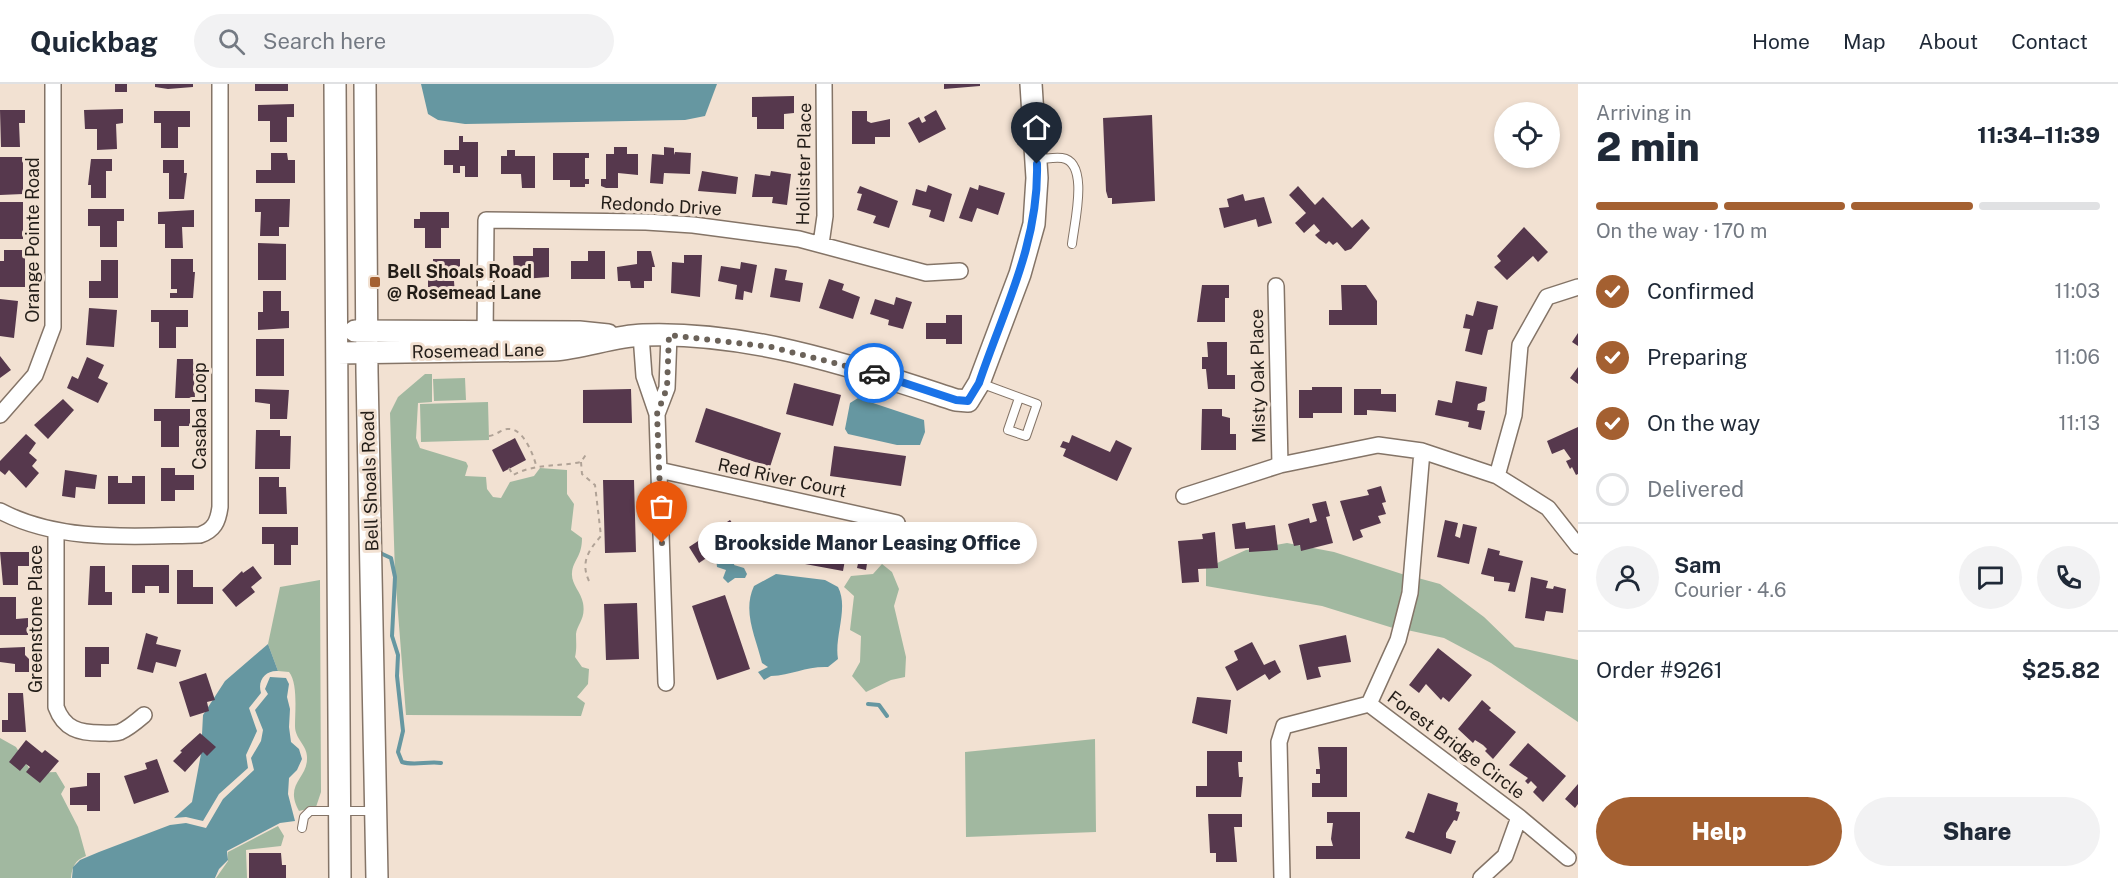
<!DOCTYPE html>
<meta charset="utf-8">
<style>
body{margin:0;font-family:"Public Sans",sans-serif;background:#f2f2f3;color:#1f2937;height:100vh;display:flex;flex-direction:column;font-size:22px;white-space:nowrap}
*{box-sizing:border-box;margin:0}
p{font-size:20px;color:#747a83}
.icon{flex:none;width:33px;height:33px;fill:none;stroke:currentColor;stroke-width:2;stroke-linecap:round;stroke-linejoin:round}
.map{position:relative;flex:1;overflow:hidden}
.sheet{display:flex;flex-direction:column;background:#fff;width:540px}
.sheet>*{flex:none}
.tools{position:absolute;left:1494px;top:18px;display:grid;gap:12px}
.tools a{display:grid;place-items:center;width:66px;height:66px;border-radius:50%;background:#fff;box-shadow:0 3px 9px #0003;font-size:30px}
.pin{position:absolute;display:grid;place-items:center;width:51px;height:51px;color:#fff;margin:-62px -26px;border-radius:50% 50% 50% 0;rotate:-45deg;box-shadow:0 0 6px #0007}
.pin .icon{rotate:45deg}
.courier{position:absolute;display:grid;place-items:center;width:60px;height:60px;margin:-30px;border:4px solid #1a73e8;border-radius:50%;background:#fff;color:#222;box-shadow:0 2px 8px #0007}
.bubble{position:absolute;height:42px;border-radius:21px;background:#fff;box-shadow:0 3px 9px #0003;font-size:20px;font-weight:800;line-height:42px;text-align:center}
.headline em{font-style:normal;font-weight:800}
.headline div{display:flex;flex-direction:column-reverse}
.headline{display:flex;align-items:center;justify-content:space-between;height:102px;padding:0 18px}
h1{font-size:39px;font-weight:800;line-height:45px}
.bar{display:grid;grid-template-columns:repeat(4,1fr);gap:9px 6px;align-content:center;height:72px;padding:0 18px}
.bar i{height:8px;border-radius:4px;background:#e0e1e3}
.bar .selected{background:#a46031}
.bar p{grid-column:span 4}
.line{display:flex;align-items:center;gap:15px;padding:0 18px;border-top:2px solid #e0e1e3}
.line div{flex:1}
.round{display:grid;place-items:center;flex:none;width:63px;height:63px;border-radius:32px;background:#f2f2f3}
ol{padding:0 18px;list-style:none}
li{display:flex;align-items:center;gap:18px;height:66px}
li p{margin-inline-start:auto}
li .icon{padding:6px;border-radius:50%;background:#a46031;color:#fff;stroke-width:4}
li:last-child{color:#747a83}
li i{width:33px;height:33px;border:3px solid #e0e1e3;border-radius:50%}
.action{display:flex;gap:12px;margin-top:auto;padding:12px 18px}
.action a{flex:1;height:69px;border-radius:36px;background:#a46031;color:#fff;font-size:24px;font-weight:800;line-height:69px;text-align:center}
.action a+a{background:#f2f2f3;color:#1f2937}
header{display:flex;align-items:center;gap:36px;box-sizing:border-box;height:84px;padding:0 30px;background:#fff;border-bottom:2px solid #e0e1e3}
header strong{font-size:28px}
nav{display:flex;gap:33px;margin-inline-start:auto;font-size:21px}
.search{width:420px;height:54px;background:#f2f2f3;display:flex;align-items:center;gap:15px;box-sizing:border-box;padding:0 21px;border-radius:33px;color:#747a83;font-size:22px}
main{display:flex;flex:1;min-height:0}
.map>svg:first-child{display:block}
</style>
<header>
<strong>Quickbag</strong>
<div class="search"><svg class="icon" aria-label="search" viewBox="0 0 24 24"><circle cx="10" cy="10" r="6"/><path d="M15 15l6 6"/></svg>Search here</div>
<nav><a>Home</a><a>Map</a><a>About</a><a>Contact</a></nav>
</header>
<main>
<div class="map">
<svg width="1578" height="794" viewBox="0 0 1578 794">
<rect width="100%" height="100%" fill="#f2e1d2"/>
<!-- green -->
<path fill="#a1b8a0" d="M425,290H432V318L418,319L416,354L420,364L466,378L468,382L465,392L486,393L487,405L493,413L501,414L510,398L534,392L540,384L567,386V410L574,420L571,446L582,454C582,473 573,476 572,489C571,500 581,508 583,519C586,535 577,540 576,550C576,558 577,564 575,573L582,583L589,585L588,600L577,613L585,619L581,632L406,631L395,490L390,329L398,313Z
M465,294L466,316L434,317L433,295Z
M488,318L489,356L421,358L420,320Z
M1287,459L1334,468L1405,491L1393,544L1322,522L1206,502V484L1246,466Z
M882,480L892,488L899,505L894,522L906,573L905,593L891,596L866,608L852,592L860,578L861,552L850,546L854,512L844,503L851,492L873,490Z
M1418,494L1440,500L1484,533L1515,563L1578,576V638L1491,579L1444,554L1407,546Z
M320,496L321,708L316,723L299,727C284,700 307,695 307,675C308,661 295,656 295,642C295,627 298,599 289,588L278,587L268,560L280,503Z
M0,654L16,663L32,689L56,688L65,703L61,710L78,743L86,772C75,776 72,783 71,794H0Z
M1095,655L1096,748L966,753L965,668Z
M278,742L284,752L281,762L246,766L247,794H216L228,777V768Z"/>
<!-- water -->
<path fill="#6697a1" d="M421,0H717L705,32L685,36L465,40L438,36L428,30Z
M858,314L924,336L925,348L920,361H897L848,350L845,345L850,319Z
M730,466L738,468L734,481L744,484L747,490L745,494H735L728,499L723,494L726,486L717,483L716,473L724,472Z
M776,490L825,496L838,503C849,524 834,553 838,575L828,583C807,582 792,591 771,592L764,596L758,588L768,583L762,579C756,553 742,528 754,502Z
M268,560L278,587C266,586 257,596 261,609L249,624L257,647L246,671L248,684L219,710L203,737L186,733L174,734L192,718L201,670L203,631L225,597Z
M270,593L286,594L289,600L287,613L290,625L289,643L291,658L299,665L302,675L297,686L289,694L288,710L295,737L280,739L227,767L228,776L219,785L215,794H72L73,783L80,776L99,768L170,741L186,739L206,744L223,715L254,686L251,674L261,657L263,646L255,626L268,610L265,605Z"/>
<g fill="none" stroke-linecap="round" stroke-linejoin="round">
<!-- stream -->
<path stroke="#6697a1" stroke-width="4" d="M378,468L391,474L395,493L392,552L398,571L397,592L403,647L398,668L402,678C414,682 428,677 441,679
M868,620L879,621L887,632"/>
</g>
<!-- building -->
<path fill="#56384d" d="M115,0H127V8H115Z
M155,0H193V3L168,5L155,3Z
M255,0H288V7H255Z
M944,0H980V2L944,5Z
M794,12V29L784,30V45H757V33H752V13Z
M294,20V33H287V58H270V37H258V21Z
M123,25V39L116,40L117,65L97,66V45H85L84,26Z
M0,26H25V39H19L20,63H1Z
M936,26L946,45L919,59L908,39L919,33L922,39L926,37L924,33Z
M154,27H190V43H178V64H161V39H154Z
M852,27H867V37L871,39L890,35V53H875V60H852Z
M1152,31L1155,117L1112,120V114H1108L1106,107L1103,34Z
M459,52H463V58H478V93H465V82H460V89H453V81H444V66H459Z
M614,63H627V70H638V91L618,89V104H606L601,102V95H606V70H614Z
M664,63L674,64V71L675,68L691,69L690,90L664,89L663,100L650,99L652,70L664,71Z
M507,66H515V72H535V104H522L521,90H501V72H507Z
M271,69H287L288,76H295V99H256V86H271Z
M553,69H589V74H585V95H589V100H585V103H570V96H553Z
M0,73H23V110L0,111Z
M91,75H112V87H106V114H91V101H88Z
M163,76H184V89H187L184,115H169V89H163Z
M702,87L738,93L736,110L698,107Z
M771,87L791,90L787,121L772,119L773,113H752L755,90L770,92Z
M928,101L952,110L944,138L929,133L931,126L912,121L916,105L926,108Z
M979,101L1005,109L998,131L977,124L972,138L959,134L970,103L978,106Z
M860,102L898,117L889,144L873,139L876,132L857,126L862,110L857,109Z
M1298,102L1315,121L1323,113L1352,144L1362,135L1370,144L1351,165L1345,167L1337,158L1333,161L1329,157L1326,160L1319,155L1315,151L1320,147L1314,140L1304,149L1295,139L1306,129L1289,111Z
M1243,110L1245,117L1264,113L1272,139L1258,143L1256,135L1224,144L1219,124L1229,123L1227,115Z
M255,115H290L289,143H279V152H260L261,128H255Z
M0,118H23V155H0Z
M88,125H124V137H117V163H100V142H88Z
M194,126V143H182L183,164H165V140H158V128Z
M420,128H449V144H441V164H425V144H414V135H420Z
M1524,143L1548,168L1538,178L1533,172L1507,196L1494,183L1501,177L1497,172Z
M258,159L286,160V196H258Z
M533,164H549V193L523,195V188H514L513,172H533Z
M4,166H25V203H0V177H4Z
M588,167H605V195H571V177H588Z
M637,167H651L655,183H652V197H644V204H631L630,197H618L617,183L637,180Z
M684,171H702L700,213L671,209L672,178L684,179Z
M171,175H193V188H195L193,214H170V209H177V205H171Z
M433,175H460V187L446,188V197H454L455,211H433V203H428V179H433Z
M101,176H118V214H89V197H101Z
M741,178L757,181L752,209L744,207L743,216L735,215L737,201L718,197L721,182L740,185Z
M775,184L787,186L785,196L803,199L800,218L770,213Z
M829,195L844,200L842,206L860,213L853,235L819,224Z
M1202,201H1229V214H1225V238H1197Z
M1341,201H1366L1377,217V241H1329V226H1342Z
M263,207H281V227H289V244L258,246V228H263Z
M896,213L912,218L903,245L888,241L889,236L870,230L875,215L894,221Z
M0,215L18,217L14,254L0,252Z
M1477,217L1498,222L1493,245L1488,246L1482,271L1465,267L1470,245L1463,244L1466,230L1473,232Z
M89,224L117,226L114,263L86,261Z
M151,226H188V243H176V264H159V238H151Z
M946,231H962V260H946V255H926V239H946Z
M1578,249V262L1572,258Z
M256,255H284V292H256Z
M1207,258H1227V291H1235V305H1208L1206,285H1202V273H1208Z
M0,272L11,286L0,294Z
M87,273L104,281L98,294L108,299L98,319L67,304L72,292L78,295Z
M177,275H193L195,314H175Z
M1578,283V300L1570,294Z
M1456,297L1487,303L1485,317L1478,320L1477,326L1485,327L1481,346L1468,343L1469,338L1435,331L1438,316L1452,319Z
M794,299L841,311L833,342L786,330Z
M1312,303H1342V329H1313V334H1299V306H1312Z
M255,305L289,306L287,335H270V320L255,318Z
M631,305L632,339H583V306Z
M1354,305H1381V310H1396V328L1367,326V331H1354Z
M63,315L74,326L48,355L34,341Z
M706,324L781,349L770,383L695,358Z
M154,325H190V342H179V363H161V337H154Z
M1202,325H1222V332L1230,334V350H1236V366H1201Z
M1578,343V390L1576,391L1572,383L1570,385L1566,377L1571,375L1564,365L1552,370L1547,357Z
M256,346H280V352H291L290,385H255Z
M26,350L36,359L29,369L37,376L32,382L39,389L26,404L9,386L5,391L0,387V377Z
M1072,351L1110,368L1116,356L1132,364L1117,397L1063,372L1066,365L1060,363L1063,357L1069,359Z
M515,354L526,376L503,388L492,366Z
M834,362L906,372L901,402L830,392Z
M161,384H175V391H194V406H175V417H161Z
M65,386L97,391L95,405L76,403L75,414L62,412Z
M108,392H118V399H132V392H145V420H108Z
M259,393H279V403H286L287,430H259Z
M603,396H634L636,468L605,469Z
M1381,402L1386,418L1382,419L1386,430L1378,432L1381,439L1360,446L1363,453L1353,457L1340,417L1369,411L1367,406Z
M1326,417L1330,432L1326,433L1333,459L1301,467L1300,461L1294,462L1288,440L1309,434L1310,439L1317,437L1312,420Z
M730,436L741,451L699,479L689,463Z
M1445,436L1458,439L1455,452L1460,454L1463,440L1477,443L1469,480L1437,473Z
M1245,438L1246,445L1275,441L1278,466L1249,468V464L1235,465L1232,440Z
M774,440L849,454L843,487L767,473L768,469L758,467L763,442L773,444Z
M262,443H298V461H291V481H274V460H262Z
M1215,448L1218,484L1198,485L1199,498L1182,499L1178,457L1203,455L1202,450Z
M1488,464L1500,467L1499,471L1523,477L1515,508L1508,507L1510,499L1494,497V493L1481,490Z
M861,466L869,467L866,486L857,484Z
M0,468H29V482H18V501H3Z
M132,481H169V509H159V502H145V509H132Z
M90,482H105V508H112V521H88Z
M253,482L262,494L251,503L255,508L236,523L222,506L242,487L243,489Z
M177,486H193V503H213V520H177Z
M1531,493L1548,497L1546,504L1553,505L1554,502L1566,505L1563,529L1546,527L1544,537L1525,534Z
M725,511L750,585L717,596L692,522Z
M0,513H16V535L28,534V551H0Z
M637,519L639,575L606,576L604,520Z
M146,549L158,553L156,560L181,566L176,583L156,578L153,589L137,585Z
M1346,551L1351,578L1318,583L1321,593L1307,596L1299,561Z
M1252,558L1264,581L1275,576L1281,588L1269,596L1265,590L1237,607L1225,583L1238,576L1234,567Z
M25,563V571L29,575V588H15V580L0,578V564Z
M85,563H109V580H101V593H85Z
M1438,564L1472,591L1449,618L1443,613L1441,616L1426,600L1419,609L1409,601Z
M206,589L215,616L207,618L209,627L190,633L179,598Z
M8,609H23L26,648H2V636H8Z
M1197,613L1231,616L1227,650L1192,639Z
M1482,616L1491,624L1489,626L1516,648L1493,675L1485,667L1487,665L1483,661L1475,656L1473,659L1458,645Z
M200,649L216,663L207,672L203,668L185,688L173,677L182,668L180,667Z
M26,656L42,669L45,666L59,677L40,699L26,688L30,683L26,680L20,687L9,678Z
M1528,659L1566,692L1543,718L1533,708L1537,703L1531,697L1528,700L1525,697L1528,694L1509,681Z
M1318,663H1347V713H1312V699H1320V690H1316V685H1320Z
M1207,667H1242V678H1238L1239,693H1243L1241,713H1196V702H1207Z
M157,675L169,708L134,720L124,692L147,685L145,679Z
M87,689H100V727H87V721H70V704L87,702Z
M1578,700V720L1575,724L1565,715Z
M1428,709L1458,719L1456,727L1460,728L1457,737L1454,736L1446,749V754L1456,757L1451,770L1405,754L1408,747L1414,749Z
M1327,728H1360V775H1316V762H1333L1331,755L1333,739H1327Z
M1208,730H1242V743H1234L1237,778H1216V769H1210Z
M249,769H281L282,781H286V794H249Z"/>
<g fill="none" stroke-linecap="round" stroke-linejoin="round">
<defs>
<path id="lane" d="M1038,75C1045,75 1054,73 1062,74C1090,78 1074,140 1072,160
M980,299L1037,320L1026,352L1008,346L1019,314
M302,744L304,733L310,727H375"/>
<path id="street" d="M821,160L825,132L824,0
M1276,202L1280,381
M641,251L644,292L657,330L666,599
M485,256L486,136L646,138L693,141L799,155L926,189L960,187
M657,330L667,304L669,251
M0,331L35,291L53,243V0
M659,386L897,439
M1497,392L1514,331L1520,261L1547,213L1578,203
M1184,412L1280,381L1378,361L1422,367L1497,392L1548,424L1578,462
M0,427C61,459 133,452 200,451C214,446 218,438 220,423V0
M56,449V623C64,645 79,649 101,649C107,649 114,650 120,648C129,644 137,637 144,631
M1369,620L1398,556L1410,509L1422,367
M1282,794L1279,658L1284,642L1369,620L1519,733L1568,774
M1481,794L1505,772L1519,733"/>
<path id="secondary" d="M335,0L340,794
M365,0L367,288L377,794
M355,247L579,248L608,251
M337,269L553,266C584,264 613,252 643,251C751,247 854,283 956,316L968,317L979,299L1020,190L1034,140L1037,94L1031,0"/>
</defs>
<!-- lane casing -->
<use href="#lane" stroke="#847467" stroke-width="10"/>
<!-- street casing -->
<use href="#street" stroke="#847467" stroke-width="18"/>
<!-- secondary casing -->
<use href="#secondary" stroke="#847467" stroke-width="24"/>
<!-- path -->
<path stroke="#b0a296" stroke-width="2" stroke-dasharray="4.5 4.5" stroke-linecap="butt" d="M489,352C496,351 501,346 507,345C523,343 533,370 536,381
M581,378L582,390L595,401L601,452C589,466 580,478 589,497
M509,384L513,391C536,379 557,383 581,378L587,369"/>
<!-- lane -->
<use href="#lane" stroke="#fff" stroke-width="8"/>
<!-- street -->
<use href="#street" stroke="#fff" stroke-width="15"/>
<!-- secondary -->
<use href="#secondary" stroke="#fff" stroke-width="21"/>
</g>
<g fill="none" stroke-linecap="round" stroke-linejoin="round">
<!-- done -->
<path stroke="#6b6259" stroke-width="6" stroke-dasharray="0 10.8" d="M662,459L657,330L667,304L669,251L771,263L874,289"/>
<!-- route -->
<path stroke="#1a73e8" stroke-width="8" d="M874,289L956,316L968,317L979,299C1004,225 1039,159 1037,80"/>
</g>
<!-- markers -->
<rect fill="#a46031" stroke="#f2e1d2" stroke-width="2" x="369" y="192" width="12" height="12" rx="3"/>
<g text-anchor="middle" stroke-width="6" stroke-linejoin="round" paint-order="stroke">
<!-- street labels -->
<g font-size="18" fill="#231d18" stroke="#f2e1d2">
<text transform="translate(804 80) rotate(-89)" y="6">Hollister Place</text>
<text transform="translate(661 122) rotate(3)" y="6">Redondo Drive</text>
<text transform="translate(33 156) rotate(-90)" y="6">Orange Pointe Road</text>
<text transform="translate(478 267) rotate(-1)" y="6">Rosemead Lane</text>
<text transform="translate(1258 292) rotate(-91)" y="6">Misty Oak Place</text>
<text transform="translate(200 332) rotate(-90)" y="6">Casaba Loop</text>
<text transform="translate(782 394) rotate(12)" y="6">Red River Court</text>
<text transform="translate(370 397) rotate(-92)" y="6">Bell Shoals Road</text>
<text transform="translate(36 535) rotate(-90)" y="6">Greenstone Place</text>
<text transform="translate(1456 661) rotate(37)" y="6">Forest Bridge Circle</text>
</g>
<!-- poi labels -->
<g font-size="18" font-weight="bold" fill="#231d18" stroke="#f2e1d2" text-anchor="start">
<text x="387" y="194">Bell Shoals Road<tspan x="387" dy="21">@ Rosemead Lane</tspan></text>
</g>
</g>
</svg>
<div class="tools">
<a><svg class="icon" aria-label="locate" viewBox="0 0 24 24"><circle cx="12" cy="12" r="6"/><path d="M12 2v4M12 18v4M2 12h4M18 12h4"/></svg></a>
</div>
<div class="pin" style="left:662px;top:459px;background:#ea580c"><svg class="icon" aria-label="bag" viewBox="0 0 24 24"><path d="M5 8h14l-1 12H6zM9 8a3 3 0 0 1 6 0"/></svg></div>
<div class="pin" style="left:1037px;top:80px;background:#1f2937"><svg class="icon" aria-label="home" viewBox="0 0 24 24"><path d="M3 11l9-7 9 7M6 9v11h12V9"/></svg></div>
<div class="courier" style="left:874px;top:289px"><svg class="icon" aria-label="car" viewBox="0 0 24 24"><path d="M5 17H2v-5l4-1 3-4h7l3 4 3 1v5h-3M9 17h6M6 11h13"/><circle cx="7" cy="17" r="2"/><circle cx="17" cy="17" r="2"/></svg></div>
<div class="bubble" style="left:698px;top:438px;width:339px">Brookside Manor Leasing Office</div>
</div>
<section class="sheet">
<div class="headline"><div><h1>2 min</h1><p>Arriving in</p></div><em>11:34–11:39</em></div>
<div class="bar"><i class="selected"></i><i class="selected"></i><i class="selected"></i><i></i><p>On the way · 170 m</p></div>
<ol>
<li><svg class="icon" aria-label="check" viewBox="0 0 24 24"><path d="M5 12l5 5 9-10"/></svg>Confirmed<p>11:03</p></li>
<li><svg class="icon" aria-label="check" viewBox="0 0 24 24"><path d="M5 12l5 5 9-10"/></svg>Preparing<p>11:06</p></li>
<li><svg class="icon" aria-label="check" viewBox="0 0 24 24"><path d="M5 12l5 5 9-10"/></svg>On the way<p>11:13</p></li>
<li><i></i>Delivered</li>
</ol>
<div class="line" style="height:108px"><a class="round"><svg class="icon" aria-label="person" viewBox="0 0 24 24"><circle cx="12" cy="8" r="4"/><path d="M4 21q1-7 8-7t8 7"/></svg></a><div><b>Sam</b><p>Courier · 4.6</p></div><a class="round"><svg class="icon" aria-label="chat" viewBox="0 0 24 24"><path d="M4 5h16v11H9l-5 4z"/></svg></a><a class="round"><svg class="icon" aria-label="phone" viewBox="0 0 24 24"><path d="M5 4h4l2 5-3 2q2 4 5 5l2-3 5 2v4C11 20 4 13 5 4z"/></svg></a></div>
<div class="line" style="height:78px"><div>Order #9261</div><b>$25.82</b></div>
<div class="action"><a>Help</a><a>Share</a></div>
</section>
</main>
